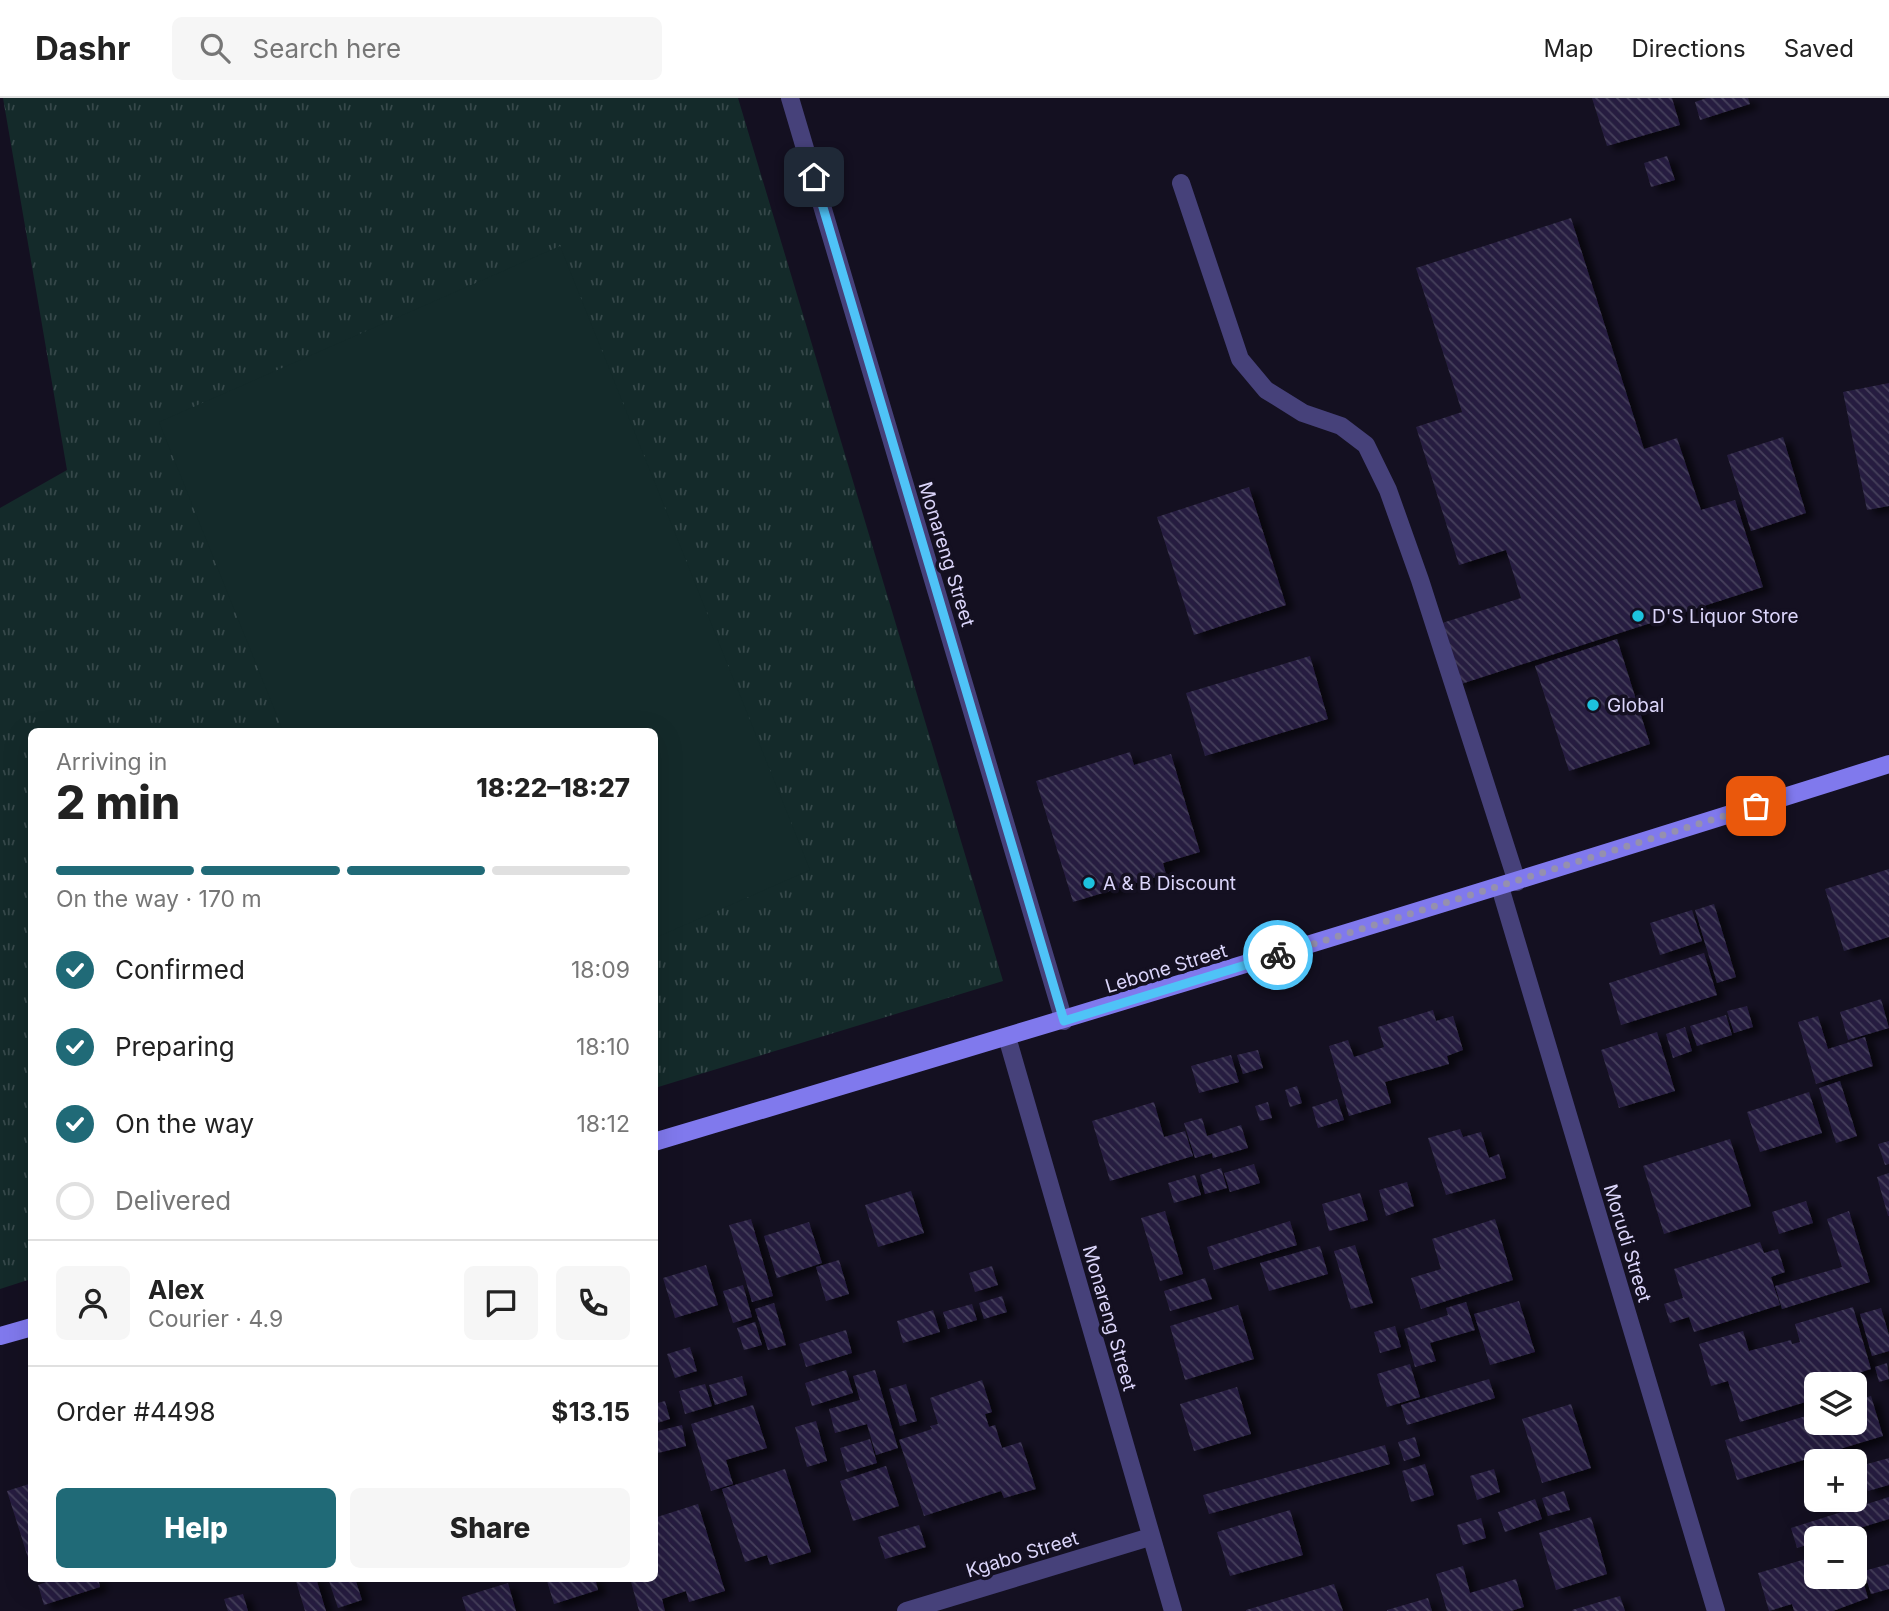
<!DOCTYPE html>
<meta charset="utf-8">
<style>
body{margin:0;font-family:Inter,sans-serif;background:#f6f6f6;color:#222;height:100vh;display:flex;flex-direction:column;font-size:26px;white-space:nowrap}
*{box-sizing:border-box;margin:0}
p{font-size:23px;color:#767676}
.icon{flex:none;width:38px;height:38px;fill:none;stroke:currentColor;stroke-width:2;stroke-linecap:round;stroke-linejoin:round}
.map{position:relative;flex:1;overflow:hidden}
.sheet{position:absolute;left:28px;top:630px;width:630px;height:854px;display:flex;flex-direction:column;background:#fff;border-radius:10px;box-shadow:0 7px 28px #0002}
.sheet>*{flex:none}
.controls{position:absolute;left:1804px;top:1274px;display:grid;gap:14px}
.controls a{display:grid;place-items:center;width:63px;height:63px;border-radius:10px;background:#fff;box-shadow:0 7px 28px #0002;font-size:35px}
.pin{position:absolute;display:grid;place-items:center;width:60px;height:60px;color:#fff;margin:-30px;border-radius:14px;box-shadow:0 4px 10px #0006}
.courier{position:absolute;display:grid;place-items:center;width:70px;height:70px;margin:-35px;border:5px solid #4fc3f7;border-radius:50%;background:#fff;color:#222;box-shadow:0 2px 9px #0007}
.summary em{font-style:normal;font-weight:800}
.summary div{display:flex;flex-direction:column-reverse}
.summary{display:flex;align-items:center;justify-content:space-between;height:119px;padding:0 28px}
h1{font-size:46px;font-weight:800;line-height:52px}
.bar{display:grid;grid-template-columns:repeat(4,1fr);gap:10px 7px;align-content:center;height:84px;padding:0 28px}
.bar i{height:9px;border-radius:5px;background:#e0e0e0}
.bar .active{background:#206a77}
.bar p{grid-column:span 4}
.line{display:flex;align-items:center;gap:18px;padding:0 28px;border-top:2px solid #e0e0e0}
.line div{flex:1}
.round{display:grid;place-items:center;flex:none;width:74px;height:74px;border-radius:10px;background:#f6f6f6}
ol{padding:0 28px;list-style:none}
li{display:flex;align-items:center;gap:21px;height:77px}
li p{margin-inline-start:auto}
li .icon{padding:7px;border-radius:50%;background:#206a77;color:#fff;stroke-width:4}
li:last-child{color:#767676}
li i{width:38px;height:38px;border:4px solid #e0e0e0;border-radius:50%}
.cta{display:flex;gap:14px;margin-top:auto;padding:14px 28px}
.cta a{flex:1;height:80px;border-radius:10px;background:#206a77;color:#fff;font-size:28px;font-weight:800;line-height:80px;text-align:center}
.cta a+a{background:#f6f6f6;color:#222}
header{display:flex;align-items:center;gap:42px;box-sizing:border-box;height:98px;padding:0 35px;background:#fff;border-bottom:2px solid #e0e0e0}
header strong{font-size:33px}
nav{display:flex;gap:38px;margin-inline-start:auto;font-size:24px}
.search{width:490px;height:63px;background:#f6f6f6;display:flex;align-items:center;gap:18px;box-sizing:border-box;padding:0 24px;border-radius:10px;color:#767676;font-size:26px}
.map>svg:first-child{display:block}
</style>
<header>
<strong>Dashr</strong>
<div class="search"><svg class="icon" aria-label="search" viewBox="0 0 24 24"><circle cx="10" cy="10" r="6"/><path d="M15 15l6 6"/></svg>Search here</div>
<nav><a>Map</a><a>Directions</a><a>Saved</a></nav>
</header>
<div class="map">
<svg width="1889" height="1513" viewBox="0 0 1889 1513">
<defs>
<pattern id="grass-tufts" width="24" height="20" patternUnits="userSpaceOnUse" patternTransform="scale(1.75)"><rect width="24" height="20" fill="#142a2a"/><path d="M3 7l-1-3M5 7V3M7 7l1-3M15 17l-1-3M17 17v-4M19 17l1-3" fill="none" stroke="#36484a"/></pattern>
<pattern id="building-back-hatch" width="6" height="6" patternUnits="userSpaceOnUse" patternTransform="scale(1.75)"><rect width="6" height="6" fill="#271f3f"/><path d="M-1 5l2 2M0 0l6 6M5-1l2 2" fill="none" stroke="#463f5c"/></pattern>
<filter id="shadow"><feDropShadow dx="8" dy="4.5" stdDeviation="3.5" flood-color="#0009"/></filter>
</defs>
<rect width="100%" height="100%" fill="#141021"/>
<!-- grass -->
<path fill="url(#grass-tufts)" d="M3,0H738L1003,883L655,990L654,634H32L31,1181L0,1191V410L67,372Z"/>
<!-- garden -->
<path fill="#142a2a" d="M560,148L810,772L655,840L654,634L283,633L159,324Z"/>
<!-- building -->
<path fill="url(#building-back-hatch)" filter="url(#shadow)" d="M1592,0H1672L1680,27L1607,48Z
M1707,0H1748L1750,6L1700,22L1695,4Z
M1667,58L1675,82L1651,89L1644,65Z
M1571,120L1644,351L1677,340L1701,412L1735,402L1763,489L1458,587L1439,526L1521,500L1506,452L1459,467L1416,329L1462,314L1416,170Z
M1889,285V408L1867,412L1843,294Z
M1783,339L1806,415L1751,433L1727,357Z
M1249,389L1286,507L1194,537L1157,419Z
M1617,541L1650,646L1569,673L1535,568Z
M1310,558L1328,621L1205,658L1186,595Z
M1130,654L1134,667L1171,656L1200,754L1163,765L1166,776L1073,804L1036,683Z
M1889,771V839L1844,853L1825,791Z
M1714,806L1736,879L1717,885L1695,812Z
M1692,812L1702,843L1660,857L1650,825Z
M1704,855L1717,897L1621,927L1609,885Z
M1881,901L1889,930L1848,942L1840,914Z
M1747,908L1753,929L1734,935L1727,913Z
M1433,912L1436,923L1453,918L1463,952L1447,958L1449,966L1385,984L1391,1005L1349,1018L1329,948L1348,942L1354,959L1384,949L1378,929Z
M1726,917L1732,937L1697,948L1690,928Z
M1818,918L1828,951L1865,939L1873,968L1816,986L1798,924Z
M1685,929L1692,953L1673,960L1666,936Z
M1657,934L1675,993L1619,1010L1601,952Z
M1258,952L1263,970L1243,976L1237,957Z
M1231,957L1239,984L1199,995L1191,968Z
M1840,983L1857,1038L1836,1045L1819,990Z
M1297,988L1302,1005L1290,1009L1285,992Z
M1809,994L1822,1035L1760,1054L1747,1014Z
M1337,1001L1344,1022L1318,1030L1312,1009Z
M1154,1004L1164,1039L1185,1033L1193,1058L1110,1083L1092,1023Z
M1268,1004L1272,1020L1260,1023L1255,1008Z
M1202,1020L1207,1038L1241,1027L1248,1050L1213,1060L1212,1055L1195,1060L1184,1025Z
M1460,1031L1463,1039L1481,1034L1489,1060L1499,1056L1506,1080L1446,1097L1428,1040Z
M1730,1041L1751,1108L1664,1136L1643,1068Z
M1889,1043V1066L1885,1067L1878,1046Z
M1254,1066L1260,1085L1230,1094L1224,1075Z
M1221,1070L1227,1090L1205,1096L1200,1077Z
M1889,1075V1118H1888L1877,1079Z
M1195,1077L1201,1097L1174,1105L1168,1085Z
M1407,1084L1414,1108L1386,1118L1379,1092Z
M911,1093L924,1135L878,1149L865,1107Z
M1360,1095L1368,1122L1329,1133L1322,1106Z
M1806,1103L1813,1125L1779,1136L1772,1114Z
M1165,1113L1183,1176L1160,1183L1141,1120Z
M1849,1113L1870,1184L1782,1211L1775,1188L1842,1169L1827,1121Z
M751,1121L773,1198L752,1204L729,1127Z
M1495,1121L1513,1182L1421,1211L1411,1180L1441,1171L1432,1141Z
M1290,1123L1297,1147L1214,1172L1207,1149Z
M809,1124L822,1165L777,1180L764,1138Z
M1760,1144L1764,1155L1778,1151L1785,1174L1771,1179L1780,1207L1694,1234L1689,1219L1670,1225L1664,1206L1683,1200L1674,1171Z
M1355,1147L1373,1205L1351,1211L1334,1153Z
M1320,1148L1328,1176L1269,1193L1260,1165Z
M839,1162L849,1196L826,1203L816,1169Z
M706,1167L718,1207L675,1220L663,1180Z
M992,1168L998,1187L975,1194L969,1175Z
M1205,1180L1212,1201L1170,1213L1164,1193Z
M743,1187L752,1219L733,1225L723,1193Z
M1002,1198L1007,1214L984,1221L979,1205Z
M1519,1203L1535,1254L1490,1267L1474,1216Z
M1466,1204L1475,1232L1430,1245L1436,1263L1415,1269L1404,1231L1448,1217L1446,1210Z
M774,1205L786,1247L768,1252L755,1211Z
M972,1206L977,1222L948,1231L943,1214Z
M1238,1207L1254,1261L1185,1282L1170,1228Z
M1853,1209L1871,1271L1852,1277L1853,1282L1841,1286H1816L1805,1291L1809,1303L1740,1324L1728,1283L1711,1288L1699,1246L1743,1233L1749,1253L1791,1242L1792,1246L1800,1244L1795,1226Z
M1881,1210L1889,1237V1253L1872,1258L1860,1216Z
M933,1212L940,1234L903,1245L897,1223Z
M755,1224L762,1247L744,1252L737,1230Z
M1395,1228L1401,1249L1380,1255L1374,1234Z
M846,1232L852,1255L806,1269L799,1246Z
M690,1249L697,1273L675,1280L667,1256Z
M1887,1265L1889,1281L1879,1284L1875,1269Z
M1410,1266L1420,1299L1387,1309L1377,1276Z
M846,1272L853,1295L812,1308L805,1285Z
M875,1272L898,1350L876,1357L867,1326L835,1335L829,1311L860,1302L853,1278Z
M742,1278L747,1297L715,1307L709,1287Z
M1489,1281L1495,1300L1407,1327L1401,1307Z
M982,1282L992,1314L985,1316L989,1329L995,1327L1002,1350L1021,1344L1036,1391L1004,1400L1001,1393L924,1418L899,1342L932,1331L930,1328L938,1326L930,1300Z
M705,1286L712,1308L685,1316L679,1293Z
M906,1286L917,1323L900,1328L889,1291Z
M1237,1289L1251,1336L1194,1353L1180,1306Z
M1871,1298L1883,1338L1737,1382L1725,1342L1816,1315V1325H1855V1303Z
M665,1303L670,1321L654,1326V1306Z
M1571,1306L1591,1370L1542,1385L1522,1321Z
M753,1307L767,1350L726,1362L733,1386L711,1393L691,1326Z
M816,1323L827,1363L807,1369L795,1329Z
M682,1327L686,1348L654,1356V1334Z
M1415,1339L1420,1358L1404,1363L1398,1344Z
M870,1341L877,1365L847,1374L840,1350Z
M1385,1347L1390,1366L1209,1416L1203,1397Z
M1889,1360V1387L1868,1393L1860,1368Z
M1425,1366L1434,1397L1411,1404L1402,1373Z
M886,1368L899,1408L853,1423L840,1383Z
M785,1371L811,1454L770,1467L767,1457L745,1464L722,1391Z
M1494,1371L1500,1394L1477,1402L1470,1378Z
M32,1385V1462L29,1463L7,1393Z
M1564,1393L1570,1412L1548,1418L1542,1400Z
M1889,1399V1421L1827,1440H1816V1444L1797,1450L1791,1430Z
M1535,1401L1542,1421L1505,1434L1498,1414Z
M698,1406L725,1493L689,1504L686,1493L662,1501L665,1513H639L630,1480H654V1420Z
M1290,1412L1303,1457L1230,1478L1217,1434Z
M1591,1419L1607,1476L1556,1492L1539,1435Z
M1481,1420L1486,1440L1463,1447L1457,1427Z
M919,1427L926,1449L885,1461L878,1439Z
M1816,1458V1479H1855V1470L1859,1469L1868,1500L1833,1513H1794L1792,1506L1769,1513L1758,1475Z
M1889,1466V1491L1871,1496L1864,1473Z
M1463,1468L1470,1495L1516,1481L1524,1509L1511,1513H1447L1436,1476Z
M57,1480H98L100,1489L44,1507L38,1487Z
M295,1480H316L326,1513H305Z
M328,1480H355L362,1502L338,1510Z
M546,1480H595L598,1492L554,1506Z
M508,1485L516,1513H466L462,1499Z
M1334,1486L1343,1513H1246V1512Z
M243,1496L248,1513H228L224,1501Z
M1620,1498L1625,1513H1573L1572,1512Z
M1428,1500L1432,1513H1387V1512Z"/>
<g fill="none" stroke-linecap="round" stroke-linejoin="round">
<!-- lane -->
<path stroke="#46417a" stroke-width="18" d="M1181,85L1240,261L1266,292L1303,315L1341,328L1366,347L1388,392L1420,482L1517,784"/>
<!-- street -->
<path stroke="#46417a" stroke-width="18" d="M790,0L1064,923
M1500,789L1716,1513
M1007,939L1173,1513
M906,1513L1150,1439"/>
<!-- secondary -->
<path stroke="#8079ed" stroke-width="18" d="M654,1044C1067,921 1479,796 1889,666
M0,1238L32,1229"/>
</g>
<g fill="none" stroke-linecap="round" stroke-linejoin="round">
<!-- done -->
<path stroke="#9590ae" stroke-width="7" stroke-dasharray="0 12.6" d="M1278,857L1756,708"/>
<!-- route -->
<path stroke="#4fc3f7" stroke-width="9" d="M814,79L1064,923L1278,857"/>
</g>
<!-- markers -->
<g fill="#1dc3de" stroke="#141021" stroke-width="2.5">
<circle cx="1638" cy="518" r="7"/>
<circle cx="1593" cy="607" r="7"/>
<circle cx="1089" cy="785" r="7"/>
</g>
<g text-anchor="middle" stroke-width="7" stroke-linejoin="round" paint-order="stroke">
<!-- street labels -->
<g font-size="19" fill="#dbd5fa" stroke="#141021">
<text transform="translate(947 456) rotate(73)" y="7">Monareng Street</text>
<text transform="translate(1166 870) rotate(-17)" y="7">Lebone Street</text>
<text transform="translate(1628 1145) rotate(73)" y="7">Morudi Street</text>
<text transform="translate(1110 1220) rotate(74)" y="7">Monareng Street</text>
<text transform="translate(1022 1456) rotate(-17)" y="7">Kgabo Street</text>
</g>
<!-- poi labels -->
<g font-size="19" fill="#dbd5fa" stroke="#141021" text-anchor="start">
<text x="1652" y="525">D'S Liquor Store</text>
<text x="1607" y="614">Global</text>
<text x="1103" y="792">A &amp; B Discount</text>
</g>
</g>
</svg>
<div class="controls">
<a><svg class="icon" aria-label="layers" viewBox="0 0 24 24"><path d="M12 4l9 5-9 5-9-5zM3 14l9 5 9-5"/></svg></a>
<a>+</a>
<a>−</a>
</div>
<div class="pin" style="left:1756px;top:708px;background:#ea580c"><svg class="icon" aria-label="bag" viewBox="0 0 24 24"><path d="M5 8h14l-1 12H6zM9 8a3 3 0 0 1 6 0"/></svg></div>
<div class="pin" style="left:814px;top:79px;background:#1f2937"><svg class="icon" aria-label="home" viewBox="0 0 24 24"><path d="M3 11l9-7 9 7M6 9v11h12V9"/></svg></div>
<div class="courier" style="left:1278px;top:857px"><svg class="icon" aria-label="bike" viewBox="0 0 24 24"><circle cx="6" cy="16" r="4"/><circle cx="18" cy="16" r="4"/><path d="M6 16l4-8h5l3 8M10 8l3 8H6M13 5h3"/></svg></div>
<section class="sheet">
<div class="summary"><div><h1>2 min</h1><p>Arriving in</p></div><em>18:22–18:27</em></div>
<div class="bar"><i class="active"></i><i class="active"></i><i class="active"></i><i></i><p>On the way · 170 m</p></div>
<ol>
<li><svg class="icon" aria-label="check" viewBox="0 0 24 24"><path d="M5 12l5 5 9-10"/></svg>Confirmed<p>18:09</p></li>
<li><svg class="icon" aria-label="check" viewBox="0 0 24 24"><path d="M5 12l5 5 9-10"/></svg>Preparing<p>18:10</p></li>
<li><svg class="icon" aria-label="check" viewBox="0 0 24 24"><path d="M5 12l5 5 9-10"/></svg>On the way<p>18:12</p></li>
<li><i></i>Delivered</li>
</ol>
<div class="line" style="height:126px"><a class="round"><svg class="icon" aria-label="person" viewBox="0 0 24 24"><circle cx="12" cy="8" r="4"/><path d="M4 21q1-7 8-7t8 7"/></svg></a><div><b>Alex</b><p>Courier · 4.9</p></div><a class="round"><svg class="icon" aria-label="chat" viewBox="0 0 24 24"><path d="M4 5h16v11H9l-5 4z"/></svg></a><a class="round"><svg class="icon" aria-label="phone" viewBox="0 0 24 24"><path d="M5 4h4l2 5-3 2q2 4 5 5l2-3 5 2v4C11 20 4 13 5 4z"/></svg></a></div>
<div class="line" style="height:91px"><div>Order #4498</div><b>$13.15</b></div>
<div class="cta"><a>Help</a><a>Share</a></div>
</section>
</div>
